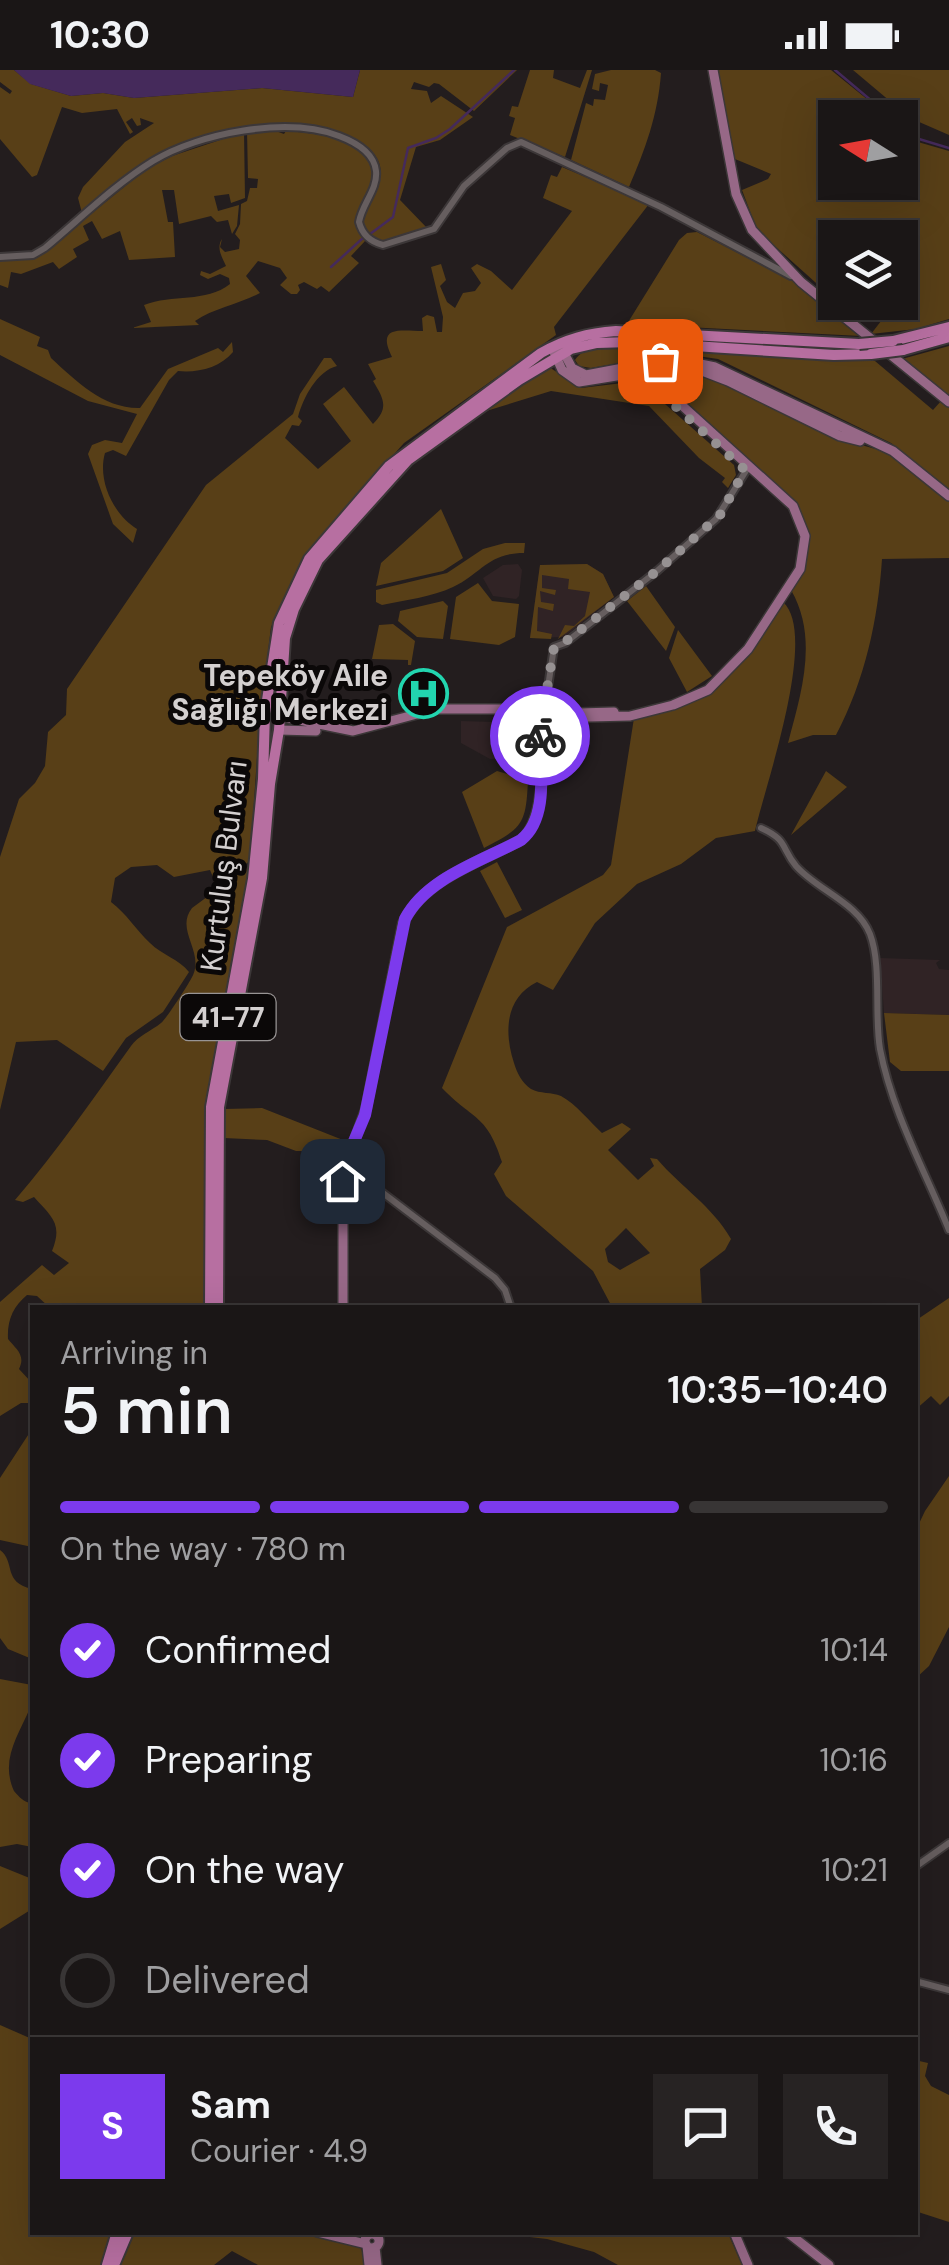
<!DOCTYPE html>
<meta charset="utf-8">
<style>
body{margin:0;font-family:"DM Sans",sans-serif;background:#272323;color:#f1f3f6;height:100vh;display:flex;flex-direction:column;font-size:38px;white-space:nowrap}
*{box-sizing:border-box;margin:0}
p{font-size:32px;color:#9f9fa1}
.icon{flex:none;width:55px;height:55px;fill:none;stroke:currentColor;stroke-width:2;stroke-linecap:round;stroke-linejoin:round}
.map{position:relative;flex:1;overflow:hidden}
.details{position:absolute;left:30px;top:1235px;width:888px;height:930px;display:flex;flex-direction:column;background:#1a1616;border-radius:0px;box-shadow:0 10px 40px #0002,0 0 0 2px #383535}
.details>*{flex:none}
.needle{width:65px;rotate:281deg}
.controls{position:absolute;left:818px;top:30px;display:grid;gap:20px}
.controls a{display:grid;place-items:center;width:100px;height:100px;border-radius:0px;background:#1a1616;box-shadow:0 10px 40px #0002,0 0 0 2px #383535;font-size:50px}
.pin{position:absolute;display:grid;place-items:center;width:85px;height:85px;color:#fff;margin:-42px;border-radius:20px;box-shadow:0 5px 15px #0006}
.courier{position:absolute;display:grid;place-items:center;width:100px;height:100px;margin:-50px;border:8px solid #7c3aed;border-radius:50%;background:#fff;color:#222;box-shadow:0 2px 12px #0007}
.summary em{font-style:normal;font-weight:600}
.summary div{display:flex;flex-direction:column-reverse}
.summary{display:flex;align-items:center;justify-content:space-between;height:170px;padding:0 30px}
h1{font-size:65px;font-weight:600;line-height:75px}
.bar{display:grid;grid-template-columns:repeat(4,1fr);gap:15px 10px;align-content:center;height:120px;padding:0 30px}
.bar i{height:12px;border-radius:8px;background:#383535}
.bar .selected{background:#7c3aed}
.bar p{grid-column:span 4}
.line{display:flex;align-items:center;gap:25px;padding:0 30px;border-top:2px solid #383535}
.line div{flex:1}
.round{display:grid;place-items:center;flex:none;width:105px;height:105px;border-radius:0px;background:#272323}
ol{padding:0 30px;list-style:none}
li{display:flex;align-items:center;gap:30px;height:110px}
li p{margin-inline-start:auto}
li .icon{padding:10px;border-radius:50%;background:#7c3aed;color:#fff;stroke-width:4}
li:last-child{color:#9f9fa1}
li i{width:55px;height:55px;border:5px solid #383535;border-radius:50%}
.status{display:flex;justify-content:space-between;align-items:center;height:70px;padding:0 50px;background:#1a1616;direction:ltr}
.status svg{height:28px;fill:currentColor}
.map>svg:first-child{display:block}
</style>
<div class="status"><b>10:30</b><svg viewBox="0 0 49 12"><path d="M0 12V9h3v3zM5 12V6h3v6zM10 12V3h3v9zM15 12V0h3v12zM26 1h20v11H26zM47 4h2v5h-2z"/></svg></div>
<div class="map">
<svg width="949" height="2195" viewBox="0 0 949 2195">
<rect width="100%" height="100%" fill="#231d1e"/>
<!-- built -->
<path fill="#302325" d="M518,494L522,500L519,526L516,529L493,526L483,508L503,495Z
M587,494L603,504L614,527L564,567L530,568L540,495Z
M461,651L528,653L529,687L490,689L461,673Z
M880,888L940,890L936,893L939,899L949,900V945L884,943Z"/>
<!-- green -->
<path fill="#583f17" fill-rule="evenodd" d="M0,0H14L31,14L71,26L103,23L134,28L262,18L353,27L360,0H517L474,41L439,14L434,13L429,17L414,12L411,19L427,21L431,33L441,26L473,47L440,70L416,77L400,130L428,159L386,172L372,168L363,154C365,134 384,118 380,96C376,80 361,72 348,66C288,38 195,60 142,94C120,108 102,126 82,143L78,128L83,117L125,72L154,53L140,48L141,55L137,56L132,48L126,52L133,62L130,64L117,39L82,43L62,37L37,105L32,107L0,69V17L10,24L12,21L0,12Z
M530,0H554L553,8L580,18L587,0H592L565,87L510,65L515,48L509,46L512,36L518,37Z
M611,0H655L661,3C658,45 645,80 629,117L571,90L586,33L593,36L594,29L605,30L608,15L600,13L599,21L592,19L595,4Z
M717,0H831L889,47L835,48V112H900V58L918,72L949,81V249L916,259L871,264L895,233L900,232L903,221L900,220V168H835V230L757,160L742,120L768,109L771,104L735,89Z
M853,0H949V65L910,48Z
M270,59L284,64L286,61C314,63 384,69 373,113C369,126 360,137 356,150L366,170L351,186L359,193L329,222L321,216L317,219L304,212L298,215L300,220L297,224H291L280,215L287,208L280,198L258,191L246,206L260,223C240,234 214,238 195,251L199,255L132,258L151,252L144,235C172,224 206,233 230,214L229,208L220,204L208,209L200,205L201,201L210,204L226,196C222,187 216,178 222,169L220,177L225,182L239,179L240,170L235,164L240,154L241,134L247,131L250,118H257L258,109L248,108L247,61Z
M244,62L245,128L231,133L229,124L214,126L218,141L239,135L237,156L232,164L228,150L217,152L211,146L179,154L174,120H162L168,152H173L175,187L129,190L120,161L102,169L92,151L83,156L89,170L73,179L77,187L59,199L53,192L21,204L11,202L8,218L0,215V189H25L44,182L145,100L172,86Z
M562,97L649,134L554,257L556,265L404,373L304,486L271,557L259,657L250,791L216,814L210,800L174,807L157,795L131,797L115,808L111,832C127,844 136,860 150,873C162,885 179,889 189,902L163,942L126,968L103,1001L57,970L16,972L0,1040V787L19,729L35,713L45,696L48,662L66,645L67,619L206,415L293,344L300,324L324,288H331L337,296C317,301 303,328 298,347L302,351L299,356L292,355L285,368L318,399L351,371L323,334L344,317L373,354C389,338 384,329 373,311L376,309L368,294L392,287C376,255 400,261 423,261L422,248L427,245L434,247L437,262H442L443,247L431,197L441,194L446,210L440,216L447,232L455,238L463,223L475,221L481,213L471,198L477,194L491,201L512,220L572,141L543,128L551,105L557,107Z
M697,162L799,214L861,266L627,254L679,170L687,163Z
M0,249L40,267L37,276L48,280L51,288C76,311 104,339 140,338L168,299L218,278L223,282L232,272L233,282C220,298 197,303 178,301L169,310L126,386L113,380L105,383C97,411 114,445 137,459L133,473L113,454L88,384L92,375L105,370L122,373L137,344L88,331L0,285Z
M635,276L838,291H875L933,340L941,331L949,338V419L891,373L718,289L677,283L591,298L579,296L575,290C587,272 616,277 635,276Z
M949,276V326L902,289Z
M549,297L581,318L648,310L665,334L734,395L736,405L728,418L722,412L725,408L699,388L649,336L551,321L483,342Z
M670,302L702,304L854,373L883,381L905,393L949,431V488L882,489C878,550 865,610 836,665H813L788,673C801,624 819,568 791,520C810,488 815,457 789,426L670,320L664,307Z
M441,439L463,488L443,501L376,516L381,493Z
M505,473H525L524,483C488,483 482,503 453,517C432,527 405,530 382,535L376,532V520L447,503L483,479Z
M587,494L603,504L614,527L558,569L565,555L574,556L585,546L590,522L568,519L569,509L542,505V518L556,520L555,525L540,521L541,532L554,534L553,541L538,537L537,561L552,564L551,569L530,568L540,495Z
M478,513L492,531L519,534L515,567L499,575L450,569L456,527Z
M646,516L675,557L666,581L627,531Z
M443,531L448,536L443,569L417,567L398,551L400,541Z
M783,532C819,564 765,716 755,761L716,768L681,794L637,814L595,853L553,920L537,912C505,928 504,962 514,993C517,1003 522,1013 531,1019C540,1024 552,1022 561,1026C576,1034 590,1052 602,1063L622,1053L631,1059L608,1080L638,1110L654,1096L650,1088L657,1089C682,1118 712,1136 731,1169L725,1180L700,1199L702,1237H612L593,1201L506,1126L494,1104L502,1092C487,1044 474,1051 442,1018L507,857L603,805L611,795L634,648C724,627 733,605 783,532ZM626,1158L650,1183L620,1200L608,1192L605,1179Z
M393,554L415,571L411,595H408V590L372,589L379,555Z
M678,560L712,606L687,622L669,588Z
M497,701L528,710C526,754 523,758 484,778L462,722Z
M826,701L847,717L791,765Z
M497,792L522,840L505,848L480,801Z
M249,796L205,1035L204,1237H49L37,1226L27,1225C13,1237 7,1250 8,1269C16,1279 26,1285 19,1299L32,1313V1333H21L0,1346V1232L42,1195L54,1205L69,1193L52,1181C63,1154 52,1147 34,1127L23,1132L15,1130C57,1081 93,1029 131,976C138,966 151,961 161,953C167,948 186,918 191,909C207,883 174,861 192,838Z
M884,943L949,945V1001H901L890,992Z
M262,1038L343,1070L338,1081H296L267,1070L224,1068L225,1039Z
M949,1228V1326L940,1335L931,1326L915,1340V1251Z
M32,1359V1456L28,1467L32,1468V1477L0,1470V1408Z
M949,1406V1557L929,1596L915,1609L916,1460L925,1441Z
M0,1480C16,1492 2,1512 32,1519V1589L8,1579L0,1568Z
M0,1609L32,1615C33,1623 33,1631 30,1638C18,1666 0,1690 14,1721C20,1728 23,1731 32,1734V1777L17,1774L0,1777Z
M0,1796L32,1809V1839L0,1859Z
M0,1955L32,1969V2162L113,2163L102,2195H0Z
M915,1990L928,1993L925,2006L931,2016L949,2025V2152L915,2141Z
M132,2162L302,2163L361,2177L365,2195H258L232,2181L214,2195H118Z
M494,2163H728L742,2195H618L594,2182L547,2169Z"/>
<!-- water -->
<path fill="#452a5b" d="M14,0H360L353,27L262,18L134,28L103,23L71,26L30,14Z"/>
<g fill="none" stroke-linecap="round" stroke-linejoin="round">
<!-- stream -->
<path stroke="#452a5b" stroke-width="2.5" d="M835,0L892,48
M900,55L919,69L949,78
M370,164L393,147L408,78L436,68L450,59L514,0
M331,197L363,168"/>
<defs>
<path id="minor" d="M0,187L33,185L45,178C80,149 114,115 153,91C199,63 287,46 339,66C355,72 374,82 376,101C378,119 362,134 359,152C362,164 371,172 383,175L434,159L464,116L507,78L521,72L661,137L791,206
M545,637L554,577L565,573L657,501L716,449L749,396
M761,758C788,770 781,778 796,796C817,820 858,833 870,864C882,896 874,944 880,979C892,1042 925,1101 949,1160
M346,1095L495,1208L505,1220L511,1238
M915,1797L949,1773
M915,1911L949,1920"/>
<path id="major" d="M713,0L736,124L752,160L801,212L949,332
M562,279L572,298L586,305L660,291H686L715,297L893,381L949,426
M554,282L562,300L579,312L660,299L702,301L728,311L840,366L860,371
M650,292L654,311L664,326
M550,640L579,643L614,642
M280,646L353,661L436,639H540
M549,648L630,646L673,635L708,620L748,579L800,499L805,466L793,436L666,321L661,310L660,291
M279,660L316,661
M343,1238V1102L366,1039L403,853C424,809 480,792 521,770C547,749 543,680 540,648
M317,2162L366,2174
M734,2162L748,2195
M787,2162L829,2195
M365 2171a7 7 0 1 1 14 0a7 7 0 1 1-14 0Z
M367,2176L369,2195
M375,2177L377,2195"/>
<path id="highway" d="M893,271L949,257
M903,280L949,267
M210,1238L211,1037L253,809L263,709L265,643L279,553L309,489L389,396L541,283C566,269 588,263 616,261L859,274
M218,1238L219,1037L262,808L270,714L279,660L285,568L294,539L318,490L408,390L519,310L571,279L597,273L631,272L834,285L871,284
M107,2195L117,2162
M114,2195L128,2162"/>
</defs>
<!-- minor casing -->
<use href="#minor" stroke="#3c3738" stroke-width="10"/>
<!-- major casing -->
<use href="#major" stroke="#3c3738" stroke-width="12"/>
<!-- highway casing -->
<use href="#highway" stroke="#3c3738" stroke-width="14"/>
<!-- minor -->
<use href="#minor" stroke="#665e5f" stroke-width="6"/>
<!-- major -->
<use href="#major" stroke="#976887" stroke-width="9"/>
<!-- highway -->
<use href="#highway" stroke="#b76fa1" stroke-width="10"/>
<defs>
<path id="highway-bridge" d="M859,274L893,271
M871,284L903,280"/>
</defs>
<!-- highway-bridge casing -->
<use href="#highway-bridge" stroke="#3c3738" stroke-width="14" stroke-linecap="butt"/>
<!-- highway-bridge -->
<use href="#highway-bridge" stroke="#b76fa1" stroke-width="10"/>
</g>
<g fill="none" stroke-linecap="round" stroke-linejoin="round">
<!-- done -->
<path stroke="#969192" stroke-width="10" stroke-dasharray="0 18" d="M540,666L538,642L544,637L554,577L565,572L657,501L720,445L745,400L662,324L654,311L650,292L660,291"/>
<!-- route -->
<path stroke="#7c3aed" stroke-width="12" d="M342,1111L347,1088L365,1045L405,849C426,808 482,791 521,770C549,748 540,699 540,666"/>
</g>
<!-- icons -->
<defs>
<symbol id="hospital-ring" viewBox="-11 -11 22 22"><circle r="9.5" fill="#0b0808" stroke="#22d5af" stroke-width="1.5"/><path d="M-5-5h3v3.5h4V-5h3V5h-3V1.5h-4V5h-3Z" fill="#22d5af"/></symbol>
</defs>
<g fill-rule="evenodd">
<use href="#hospital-ring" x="396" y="596" width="55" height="55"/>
</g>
<g text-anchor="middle" stroke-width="10" stroke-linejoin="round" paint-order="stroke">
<!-- shield labels -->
<rect fill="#0b0808" stroke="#989494" stroke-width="2.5" x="180.5" y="924" width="95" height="46" rx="8"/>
<g font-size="28" font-weight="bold" fill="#d4d0d0">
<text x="228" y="957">41-77</text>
</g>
<!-- poi labels -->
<g font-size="30" font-weight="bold" fill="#d4d0d0" stroke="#0b0808" text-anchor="end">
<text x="388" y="616">Tepeköy Aile<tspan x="388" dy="34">Sağlığı Merkezi</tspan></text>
</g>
<!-- street labels -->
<g font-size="30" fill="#d4d0d0" stroke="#0b0808">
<text transform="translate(224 796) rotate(-83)" y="10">Kurtuluş Bulvarı</text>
</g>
</g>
</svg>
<div class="controls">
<a><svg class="needle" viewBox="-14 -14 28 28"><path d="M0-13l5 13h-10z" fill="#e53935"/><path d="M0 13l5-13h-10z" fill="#9f9fa1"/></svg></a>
<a><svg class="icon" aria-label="layers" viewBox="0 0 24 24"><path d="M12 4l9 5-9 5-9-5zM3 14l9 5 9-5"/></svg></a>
</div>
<div class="pin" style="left:660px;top:291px;background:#ea580c"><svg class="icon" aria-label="bag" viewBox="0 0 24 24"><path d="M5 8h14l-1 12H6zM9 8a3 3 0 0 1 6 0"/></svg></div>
<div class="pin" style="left:342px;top:1111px;background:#1f2937"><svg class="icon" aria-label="home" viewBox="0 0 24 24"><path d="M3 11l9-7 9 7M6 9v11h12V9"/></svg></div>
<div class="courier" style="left:540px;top:666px"><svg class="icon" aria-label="bike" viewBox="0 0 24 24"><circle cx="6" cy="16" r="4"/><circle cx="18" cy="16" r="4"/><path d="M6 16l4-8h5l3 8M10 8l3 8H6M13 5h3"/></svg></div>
<section class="details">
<div class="summary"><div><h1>5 min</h1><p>Arriving in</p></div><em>10:35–10:40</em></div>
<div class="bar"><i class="selected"></i><i class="selected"></i><i class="selected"></i><i></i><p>On the way · 780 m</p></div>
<ol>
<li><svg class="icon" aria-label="check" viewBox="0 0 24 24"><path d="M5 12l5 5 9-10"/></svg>Confirmed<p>10:14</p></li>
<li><svg class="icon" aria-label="check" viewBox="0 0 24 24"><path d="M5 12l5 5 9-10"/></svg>Preparing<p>10:16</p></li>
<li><svg class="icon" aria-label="check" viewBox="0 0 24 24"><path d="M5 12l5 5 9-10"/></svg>On the way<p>10:21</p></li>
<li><i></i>Delivered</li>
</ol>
<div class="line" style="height:180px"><b class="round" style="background:#7c3aed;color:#fff">S</b><div><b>Sam</b><p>Courier · 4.9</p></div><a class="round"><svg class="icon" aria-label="chat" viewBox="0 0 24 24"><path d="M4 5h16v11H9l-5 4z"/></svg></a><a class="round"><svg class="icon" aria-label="phone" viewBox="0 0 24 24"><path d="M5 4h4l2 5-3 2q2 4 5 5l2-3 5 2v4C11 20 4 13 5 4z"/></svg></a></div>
</section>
</div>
